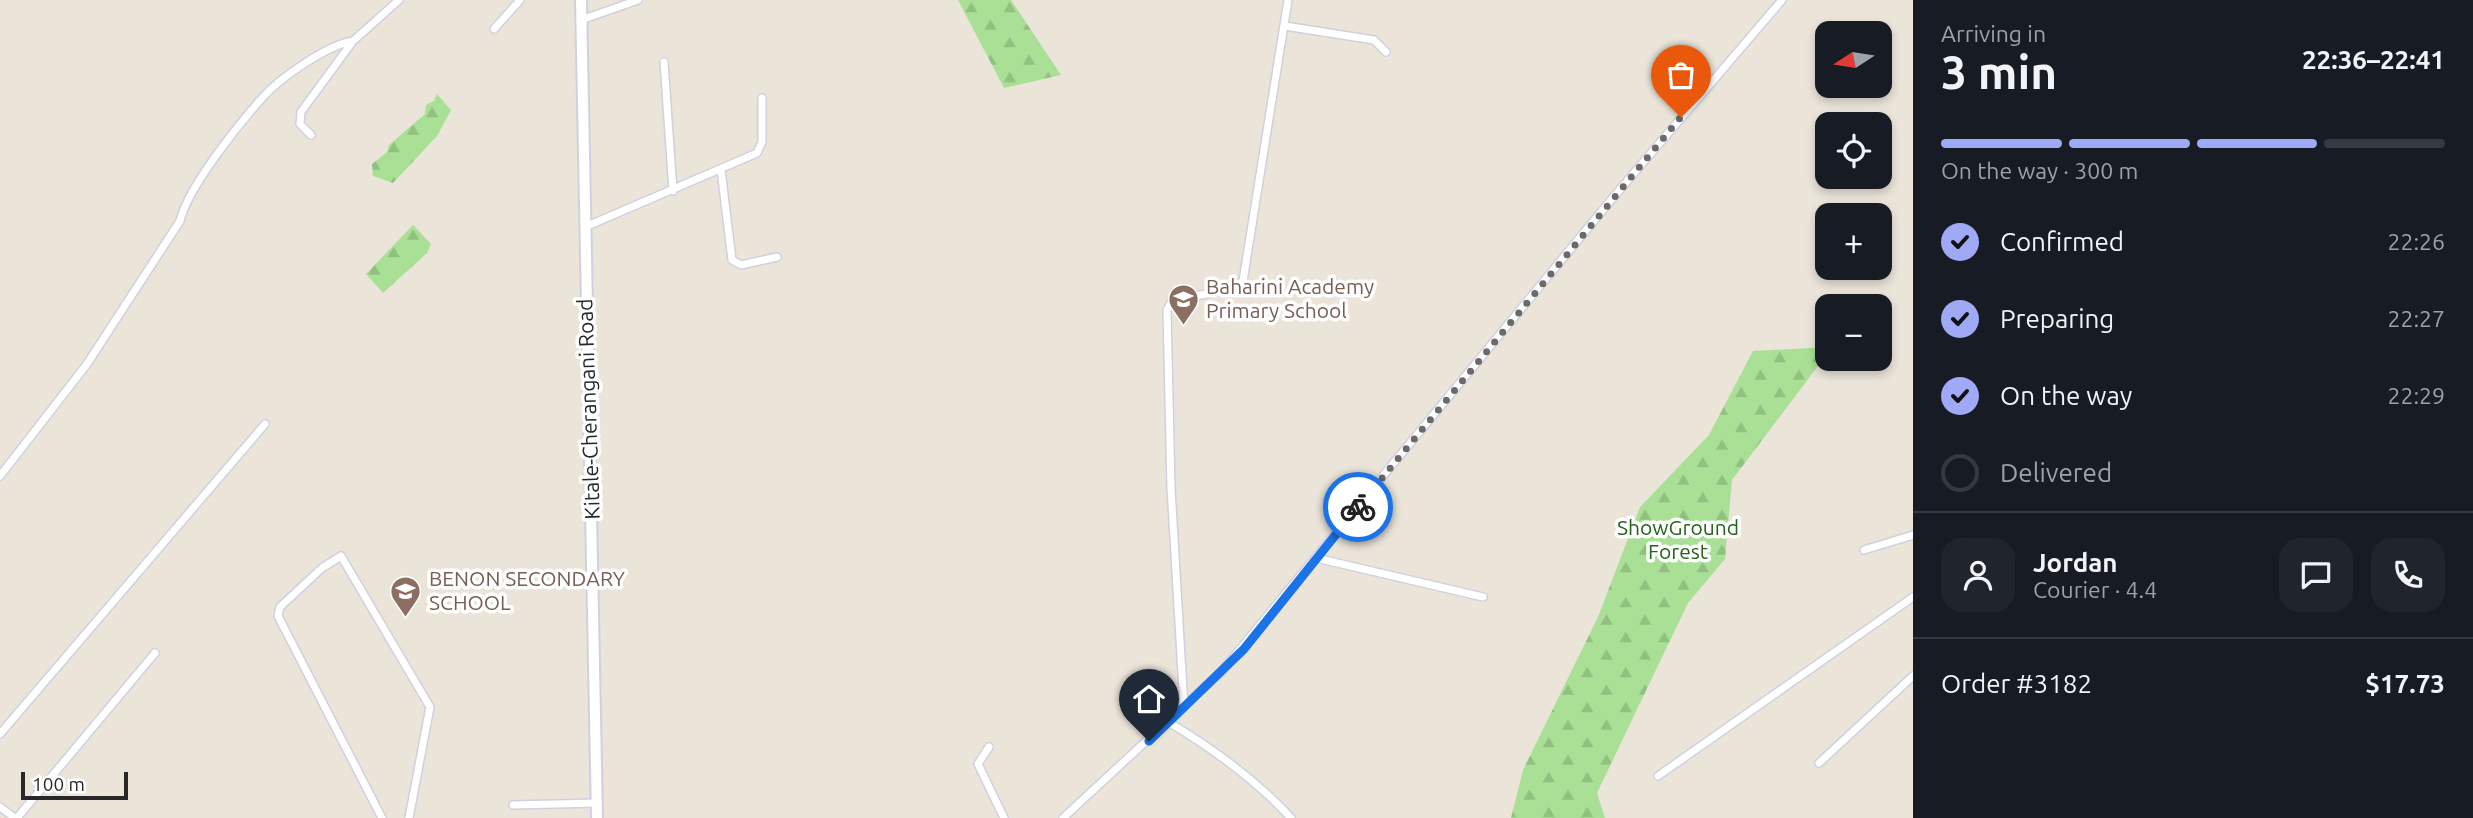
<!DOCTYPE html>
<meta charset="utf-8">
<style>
body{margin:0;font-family:Ubuntu,sans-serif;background:#20242c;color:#f1f3f6;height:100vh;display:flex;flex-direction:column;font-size:26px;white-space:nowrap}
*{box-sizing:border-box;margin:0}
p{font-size:23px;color:#9ea1a6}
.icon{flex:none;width:38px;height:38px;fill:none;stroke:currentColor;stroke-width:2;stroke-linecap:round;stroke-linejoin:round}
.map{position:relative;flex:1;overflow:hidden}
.panel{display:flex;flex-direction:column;background:#171b24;width:560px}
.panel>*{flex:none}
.needle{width:46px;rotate:258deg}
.tools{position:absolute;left:1815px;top:21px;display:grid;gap:14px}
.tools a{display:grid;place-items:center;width:77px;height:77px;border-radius:14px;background:#171b24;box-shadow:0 4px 10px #0003;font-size:35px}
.scale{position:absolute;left:21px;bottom:18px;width:107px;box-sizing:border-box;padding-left:7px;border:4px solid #282828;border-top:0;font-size:19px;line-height:24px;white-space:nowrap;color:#282828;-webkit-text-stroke:5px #fff;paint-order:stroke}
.pin{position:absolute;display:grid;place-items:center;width:60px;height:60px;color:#fff;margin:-72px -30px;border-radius:50% 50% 50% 0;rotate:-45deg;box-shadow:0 0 7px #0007}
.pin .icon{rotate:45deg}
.courier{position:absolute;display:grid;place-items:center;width:70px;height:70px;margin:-35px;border:5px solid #1a73e8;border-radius:50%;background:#fff;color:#222;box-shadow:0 2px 9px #0007}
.head em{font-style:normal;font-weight:600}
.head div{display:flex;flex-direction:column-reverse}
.head{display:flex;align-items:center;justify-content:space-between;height:119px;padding:0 28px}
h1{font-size:46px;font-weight:600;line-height:52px}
.bar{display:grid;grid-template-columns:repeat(4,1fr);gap:10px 7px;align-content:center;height:84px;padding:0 28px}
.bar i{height:9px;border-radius:5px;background:#363941}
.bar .current{background:#9fa9f6}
.bar p{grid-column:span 4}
.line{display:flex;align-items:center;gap:18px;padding:0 28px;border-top:2px solid #363941}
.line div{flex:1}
.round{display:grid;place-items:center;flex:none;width:74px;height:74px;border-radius:21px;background:#20242c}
ol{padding:0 28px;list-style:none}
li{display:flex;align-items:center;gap:21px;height:77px}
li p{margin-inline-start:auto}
li .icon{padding:7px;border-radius:50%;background:#9fa9f6;color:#111;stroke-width:4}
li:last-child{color:#9ea1a6}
li i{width:38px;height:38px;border:4px solid #363941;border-radius:50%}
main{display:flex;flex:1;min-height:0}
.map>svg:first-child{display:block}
</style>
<main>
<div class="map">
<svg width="1913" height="818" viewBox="0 0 1913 818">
<defs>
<pattern id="forest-firs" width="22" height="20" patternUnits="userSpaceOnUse" patternTransform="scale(1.75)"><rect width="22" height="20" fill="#a9e096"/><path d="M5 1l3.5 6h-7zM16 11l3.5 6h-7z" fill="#91c081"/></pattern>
</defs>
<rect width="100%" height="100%" fill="#eae4d9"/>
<!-- forest -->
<path fill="url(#forest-firs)" d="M958,0H1011L1061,75L1004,88Z
M437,94L451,110L437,136L393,183L373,176L372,164L387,152L389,145L425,114L426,105L434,101Z
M413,225L431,244L427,253L383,293L366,274Z
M1827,347V354L1732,480L1725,559L1688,603L1597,793L1605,818H1511L1523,770L1598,617L1640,507L1709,435L1753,351Z"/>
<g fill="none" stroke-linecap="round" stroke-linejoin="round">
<defs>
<path id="minor" d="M581,20L638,0
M1285,26L1374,40L1386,52
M494,29L520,0
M664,62L673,191
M311,135L300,124L301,112L353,41L399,0
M721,170L732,260L741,265L777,257
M585,227L757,153L762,142V98
M0,476L87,364L180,221C188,187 238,125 263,97C280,78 327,45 353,41
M1864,550L1913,535
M1316,558L1483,597
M1184,707L1171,488L1167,310L1172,301L1234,288L1243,281L1288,0
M1170,723C1215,750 1255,779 1291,818
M0,734L265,424
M989,747L978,764L1004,818
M1819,763L1913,676
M1658,776L1913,597
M513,805L597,803
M0,807L15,818
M17,818L155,653
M382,818L278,616L280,607L322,568L341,556L430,707L409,818
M1063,818L1223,670L1292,586L1611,200L1782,0"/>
<path id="secondary" d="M581,0L597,818"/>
</defs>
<!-- minor casing -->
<use href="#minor" stroke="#cfd1e1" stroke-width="10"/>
<!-- secondary casing -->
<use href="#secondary" stroke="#cfd1e1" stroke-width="14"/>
<!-- minor -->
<use href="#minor" stroke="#fff" stroke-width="7"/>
<!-- secondary -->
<use href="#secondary" stroke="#fff" stroke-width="10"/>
</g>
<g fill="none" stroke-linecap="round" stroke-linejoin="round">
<!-- done -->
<path stroke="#6c6a66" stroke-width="7" stroke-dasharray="0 12.6" d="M1358,507L1681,117"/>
<!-- route -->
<path stroke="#1a73e8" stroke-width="9" d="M1149,741L1244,649L1358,507"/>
</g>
<!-- icons -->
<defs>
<symbol id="school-pin" viewBox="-11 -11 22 30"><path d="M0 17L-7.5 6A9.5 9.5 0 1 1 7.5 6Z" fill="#8d6e63" stroke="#fff"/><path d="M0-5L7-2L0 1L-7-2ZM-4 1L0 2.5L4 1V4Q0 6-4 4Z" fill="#fff"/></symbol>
</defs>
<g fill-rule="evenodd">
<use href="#school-pin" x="1166" y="282" width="35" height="47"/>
<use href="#school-pin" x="388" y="574" width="35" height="47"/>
</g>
<g text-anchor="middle" stroke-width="7" stroke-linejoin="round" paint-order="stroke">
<!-- education labels -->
<g font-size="21" fill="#785e54" stroke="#fff" text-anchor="start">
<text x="1206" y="294">Baharini Academy<tspan x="1206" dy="24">Primary School</tspan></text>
<text x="429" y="586">BENON SECONDARY<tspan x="429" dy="24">SCHOOL</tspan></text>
</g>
<!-- street labels -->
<g font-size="21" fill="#282828" stroke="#fff">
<text transform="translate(589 409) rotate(-92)" y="7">Kitale-Cherangani Road</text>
</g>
<!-- park labels -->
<g font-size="21" fill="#23621a" stroke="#fff">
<text x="1678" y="535">ShowGround<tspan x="1678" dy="24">Forest</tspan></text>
</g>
</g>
</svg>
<div class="tools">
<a><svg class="needle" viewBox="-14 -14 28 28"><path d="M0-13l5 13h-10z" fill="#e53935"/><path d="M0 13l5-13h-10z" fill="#9ea1a6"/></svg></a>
<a><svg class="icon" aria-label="locate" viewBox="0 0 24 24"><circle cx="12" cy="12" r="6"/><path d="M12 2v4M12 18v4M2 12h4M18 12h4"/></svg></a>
<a>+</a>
<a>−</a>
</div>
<div class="scale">100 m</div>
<div class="pin" style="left:1681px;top:117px;background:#ea580c"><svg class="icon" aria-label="bag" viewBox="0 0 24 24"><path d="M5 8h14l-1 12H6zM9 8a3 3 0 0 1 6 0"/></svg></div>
<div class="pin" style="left:1149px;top:741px;background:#1f2937"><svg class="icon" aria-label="home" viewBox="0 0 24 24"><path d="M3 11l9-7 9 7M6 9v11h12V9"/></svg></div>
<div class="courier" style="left:1358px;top:507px"><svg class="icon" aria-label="bike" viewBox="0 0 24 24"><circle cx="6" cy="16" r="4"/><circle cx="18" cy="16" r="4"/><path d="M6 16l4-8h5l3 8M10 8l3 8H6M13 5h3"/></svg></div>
</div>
<section class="panel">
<div class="head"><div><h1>3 min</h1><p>Arriving in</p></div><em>22:36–22:41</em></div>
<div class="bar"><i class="current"></i><i class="current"></i><i class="current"></i><i></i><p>On the way · 300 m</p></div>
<ol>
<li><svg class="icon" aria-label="check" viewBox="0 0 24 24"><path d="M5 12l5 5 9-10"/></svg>Confirmed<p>22:26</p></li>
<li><svg class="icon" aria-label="check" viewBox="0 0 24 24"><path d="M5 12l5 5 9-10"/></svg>Preparing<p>22:27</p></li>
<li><svg class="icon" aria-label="check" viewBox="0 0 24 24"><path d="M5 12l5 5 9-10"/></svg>On the way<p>22:29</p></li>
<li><i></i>Delivered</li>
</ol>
<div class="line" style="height:126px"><a class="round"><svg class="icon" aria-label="person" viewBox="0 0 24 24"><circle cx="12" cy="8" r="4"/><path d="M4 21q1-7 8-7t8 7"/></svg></a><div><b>Jordan</b><p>Courier · 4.4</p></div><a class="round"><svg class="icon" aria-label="chat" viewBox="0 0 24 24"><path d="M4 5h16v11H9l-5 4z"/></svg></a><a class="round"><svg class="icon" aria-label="phone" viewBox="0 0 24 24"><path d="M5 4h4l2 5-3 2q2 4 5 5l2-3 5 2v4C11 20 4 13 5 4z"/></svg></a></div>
<div class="line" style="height:91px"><div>Order #3182</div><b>$17.73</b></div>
</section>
</main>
